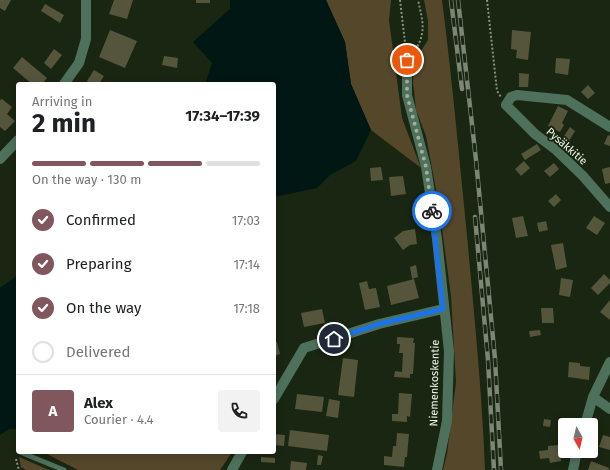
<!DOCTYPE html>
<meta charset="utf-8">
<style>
body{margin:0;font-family:"Fira Sans",sans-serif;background:#f2f2f2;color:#202124;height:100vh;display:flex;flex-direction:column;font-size:15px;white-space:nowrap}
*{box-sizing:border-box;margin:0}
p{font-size:13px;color:#757577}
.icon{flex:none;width:22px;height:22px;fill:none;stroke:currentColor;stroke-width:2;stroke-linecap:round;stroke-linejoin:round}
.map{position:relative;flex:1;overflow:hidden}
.panel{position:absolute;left:16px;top:82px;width:260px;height:372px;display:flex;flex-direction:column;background:#fff;border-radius:4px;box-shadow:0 2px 10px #0003}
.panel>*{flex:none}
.needle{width:26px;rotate:172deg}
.fabs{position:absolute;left:558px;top:418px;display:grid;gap:8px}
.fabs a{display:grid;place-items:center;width:40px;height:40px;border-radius:4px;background:#fff;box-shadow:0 2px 10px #0003;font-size:20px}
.pin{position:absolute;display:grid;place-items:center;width:34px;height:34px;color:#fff;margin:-17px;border:2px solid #fff;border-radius:50%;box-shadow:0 1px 4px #0007}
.courier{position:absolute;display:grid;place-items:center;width:40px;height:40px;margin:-20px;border:3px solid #1a73e8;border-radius:50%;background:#fff;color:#222;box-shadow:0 1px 5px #0007}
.summary em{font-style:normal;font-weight:700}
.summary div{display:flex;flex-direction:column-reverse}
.summary{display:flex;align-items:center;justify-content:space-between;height:68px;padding:0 16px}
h1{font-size:26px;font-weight:700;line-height:30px}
.bar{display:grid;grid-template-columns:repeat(4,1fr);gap:6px 4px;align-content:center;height:48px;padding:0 16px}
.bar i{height:5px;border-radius:3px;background:#e0e0e0}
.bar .current{background:#7f575c}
.bar p{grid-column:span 4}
.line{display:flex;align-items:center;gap:10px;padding:0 16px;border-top:1px solid #e0e0e0}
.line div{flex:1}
.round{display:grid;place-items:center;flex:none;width:42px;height:42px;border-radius:4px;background:#f2f2f2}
ol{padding:0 16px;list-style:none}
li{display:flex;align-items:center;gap:12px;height:44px}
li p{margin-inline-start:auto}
li .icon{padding:4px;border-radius:50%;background:#7f575c;color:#fff;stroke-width:4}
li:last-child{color:#757577}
li i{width:22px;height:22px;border:2px solid #e0e0e0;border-radius:50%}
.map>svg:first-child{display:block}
</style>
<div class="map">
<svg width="610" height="470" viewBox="0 0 610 470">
<rect width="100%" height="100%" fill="#192611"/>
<!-- green -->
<path fill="#55472a" d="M326,0H391L389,20L402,118L421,168L371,130L351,84L345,42Z
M424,0H442C452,78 459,156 467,235C474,313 482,391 485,470H443L447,454L456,382L451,296L439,206L426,136L416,110L413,82L414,62L428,40V21Z
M43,452H232L220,470H78Z
M19,457L49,470H26L21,467Z"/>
<!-- water -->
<path fill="#001713" d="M230,0H326L345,42L351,84L371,130L356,161L330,175L317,188L274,197V84H205L212,63L193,42L230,9Z
M18,275V429H9L0,435V288Z"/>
<!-- building -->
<path fill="#54553a" d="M0,0H11L5,11L0,8Z
M114,0H133L127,19L109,14Z
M196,0H210V3H196Z
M45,4L64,15L60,23L41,11Z
M110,30L137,41L125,68L99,57Z
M512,30L531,32L528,60L516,58L517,50L511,49Z
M54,49L62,55L51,69L44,63Z
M164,56L178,58L177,68L162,65Z
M22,57L47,78L42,84H32L13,68Z
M556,58L570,59L568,75L555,73Z
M94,70L104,76L99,84H92L87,81Z
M519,73L529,74L528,87H519Z
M588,85L595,93L588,99L581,92Z
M2,99L12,107L7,114L15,121L5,131L0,127V100Z
M558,106L568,111L562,123L564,125L560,132L548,126Z
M570,127L575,131L566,146L560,142Z
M608,135L610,136V146L604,144Z
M537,144L541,150L525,160L521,154Z
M524,161L530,168L521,176L515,169Z
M554,163L559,169L550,177L544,171Z
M381,167L383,180L371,181L370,168Z
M610,167V183L605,184L602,169Z
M403,176L406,194L391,196L389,177Z
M556,194L561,200L554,207L548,201Z
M523,216L528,236L516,238L512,218Z
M594,216L605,223L597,235L586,228Z
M546,221L548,230L539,232L537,223Z
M415,229L417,244L410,245L403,250L394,238L403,231Z
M563,243L567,267L556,270L551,245Z
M416,265L418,277L412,279L410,267Z
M604,274L610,280V283L598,295L591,288Z
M561,278L573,280L570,297L559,295Z
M414,279L419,298L391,305L387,286Z
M367,281L369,289L376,288L380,307L365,310L359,283Z
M610,300V320L600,312Z
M541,308H553L554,323H542Z
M322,309L325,323L304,327L301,313Z
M540,330L541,335L530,337L529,331Z
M397,337L414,338L413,343H415L413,374H410V378L394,377L395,371L402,372L403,353H399L400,344H397Z
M277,342L280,354L274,356V343Z
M343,358L358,360L354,397L338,395Z
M569,362L580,363V366L590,367L589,380L568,377Z
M399,393L412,394L410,417L407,416V422L392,421V414H398Z
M297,394L324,397L322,412L295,409Z
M329,399L340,401L338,418L326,416Z
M544,419L551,420L550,427L543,426Z
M290,430L329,435L327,451L288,446Z
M397,433L409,434L407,457H405L404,467L384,465V456L392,457L393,446H396Z
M274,434L285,435L284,446L274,445Z
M603,435L610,437V450L599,447Z
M559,445L561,461L550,463L549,458L540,459L539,451L548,450V446Z
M318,455L323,456L321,465H317Z
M261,457L275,458V463L261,462Z
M291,461L307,463L306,470H290Z
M591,461L609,468V470H588Z"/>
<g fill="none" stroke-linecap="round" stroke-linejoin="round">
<!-- path -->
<path stroke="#879180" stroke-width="2" stroke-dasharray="2 2" stroke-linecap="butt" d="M400,0L406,51
M487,0L497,91L501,97
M413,53C427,34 423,22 418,0
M16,459L19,470"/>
<!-- lane -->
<path stroke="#4e715c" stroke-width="5" d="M20,452L64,470"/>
<!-- street -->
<path stroke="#4e715c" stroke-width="10" d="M407,60V95L426,167L437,239L449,351L447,421L437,470
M64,84L79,63L86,39V0
M610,127L567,100L517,95L511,97L506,105L535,134L555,149L583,176L610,207
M0,159L18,140
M610,362L593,397L610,409
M274,399L304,348L379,324L443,309
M585,425L593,397
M232,470L242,452
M573,470L577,451"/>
<defs>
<path id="rail" d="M451,0L462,89
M458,0L476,160L495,359L501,470
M475,217L488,360L494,470"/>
</defs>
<!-- rail casing -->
<use href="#rail" stroke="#7b8674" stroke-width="4.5"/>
<!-- rail -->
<use href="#rail" stroke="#192611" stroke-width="3" stroke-dasharray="9" stroke-linecap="butt"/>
</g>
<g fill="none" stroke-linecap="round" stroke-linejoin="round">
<!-- done -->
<path stroke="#a4ae9d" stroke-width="4" stroke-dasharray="0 7.2" d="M407,60V95L426,167L432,211"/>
<!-- route -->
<path stroke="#1a73e8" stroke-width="5" d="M334,339L379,324L443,309L432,211"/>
</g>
<g text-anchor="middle" stroke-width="4" stroke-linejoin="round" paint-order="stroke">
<!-- street labels -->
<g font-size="11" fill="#eff7e9" stroke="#192611">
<text transform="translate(567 146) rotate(41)" y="4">Pysäkkitie</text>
<text transform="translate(434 383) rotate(-89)" y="4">Niemenkoskentie</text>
</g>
</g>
</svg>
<div class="fabs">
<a><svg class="needle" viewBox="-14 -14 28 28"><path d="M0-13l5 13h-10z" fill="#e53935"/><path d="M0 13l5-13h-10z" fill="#757577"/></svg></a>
</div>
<div class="pin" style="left:407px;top:60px;background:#ea580c"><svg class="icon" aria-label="bag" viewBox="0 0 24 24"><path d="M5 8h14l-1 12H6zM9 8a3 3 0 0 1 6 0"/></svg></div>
<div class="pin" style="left:334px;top:339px;background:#1f2937"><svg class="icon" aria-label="home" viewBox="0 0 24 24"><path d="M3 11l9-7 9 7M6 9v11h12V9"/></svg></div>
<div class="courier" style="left:432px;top:211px"><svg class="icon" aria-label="bike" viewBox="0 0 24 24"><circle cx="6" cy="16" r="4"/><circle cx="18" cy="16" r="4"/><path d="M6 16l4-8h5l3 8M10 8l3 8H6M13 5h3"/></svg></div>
<section class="panel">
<div class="summary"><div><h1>2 min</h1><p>Arriving in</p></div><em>17:34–17:39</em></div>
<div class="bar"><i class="current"></i><i class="current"></i><i class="current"></i><i></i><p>On the way · 130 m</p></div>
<ol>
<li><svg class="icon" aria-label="check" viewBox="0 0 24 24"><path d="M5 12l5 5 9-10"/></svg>Confirmed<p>17:03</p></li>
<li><svg class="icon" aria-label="check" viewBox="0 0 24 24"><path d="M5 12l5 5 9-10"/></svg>Preparing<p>17:14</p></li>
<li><svg class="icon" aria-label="check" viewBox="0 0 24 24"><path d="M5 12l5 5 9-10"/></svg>On the way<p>17:18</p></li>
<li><i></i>Delivered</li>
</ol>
<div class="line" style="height:72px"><b class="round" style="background:#7f575c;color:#fff">A</b><div><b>Alex</b><p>Courier · 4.4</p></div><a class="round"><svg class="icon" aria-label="phone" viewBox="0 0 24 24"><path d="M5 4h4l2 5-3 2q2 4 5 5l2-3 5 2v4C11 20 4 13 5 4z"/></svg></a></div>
</section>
</div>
